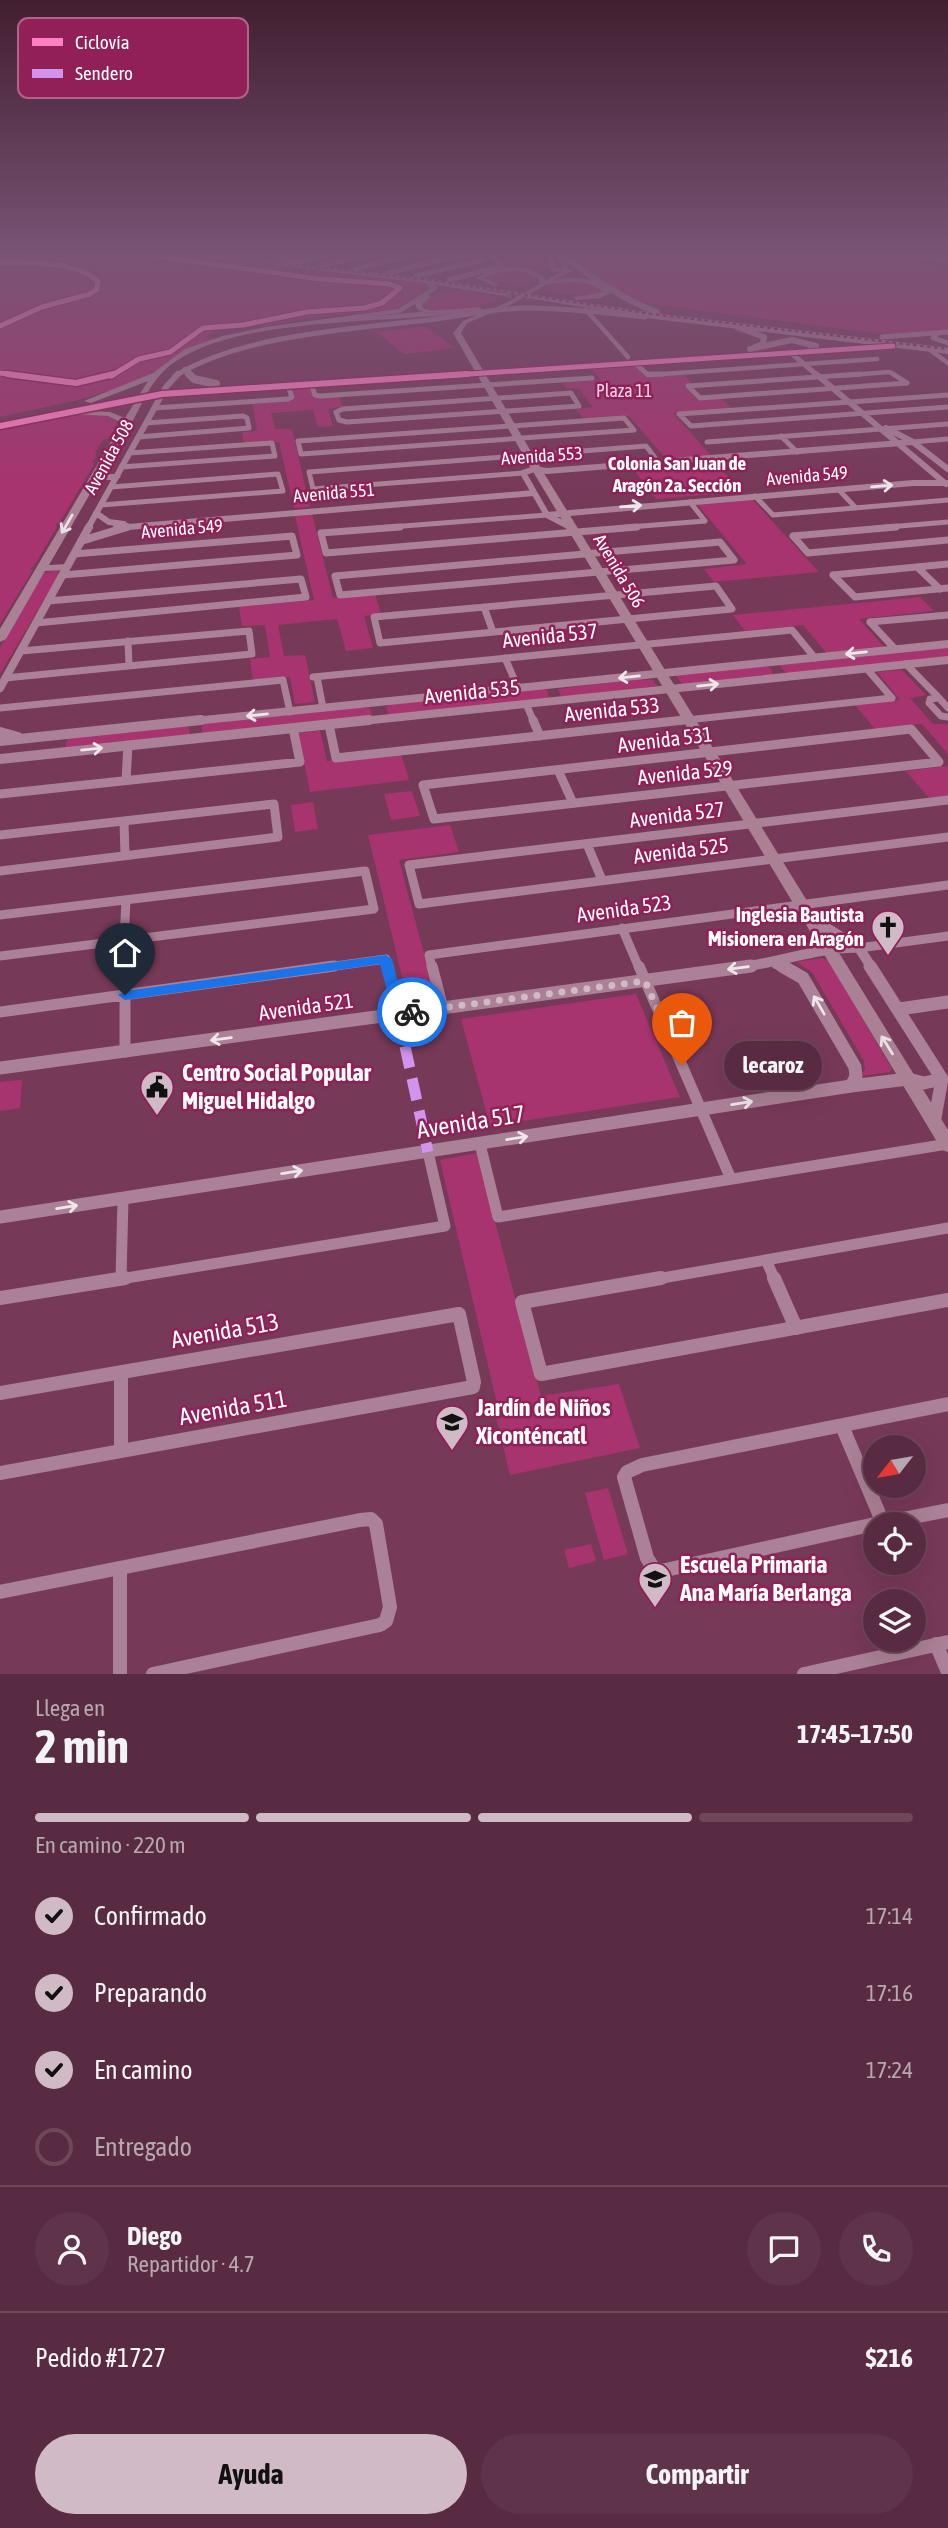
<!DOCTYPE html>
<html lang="es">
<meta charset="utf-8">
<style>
body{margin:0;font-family:"Asap Condensed",sans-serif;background:#5f3349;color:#f1f3f6;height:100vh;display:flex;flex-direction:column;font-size:26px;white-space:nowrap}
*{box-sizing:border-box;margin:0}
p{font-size:23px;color:#b7a7b2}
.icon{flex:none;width:38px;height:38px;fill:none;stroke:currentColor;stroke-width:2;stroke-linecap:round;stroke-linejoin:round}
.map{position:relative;height:1674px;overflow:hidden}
.sheet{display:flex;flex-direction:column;background:#592b42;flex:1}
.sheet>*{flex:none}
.needle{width:46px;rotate:239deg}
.tools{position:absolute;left:863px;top:1435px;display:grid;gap:14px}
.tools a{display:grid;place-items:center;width:63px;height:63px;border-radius:50%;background:#592b42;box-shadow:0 7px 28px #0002,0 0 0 2px #6e475b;font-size:35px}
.pin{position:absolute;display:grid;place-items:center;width:60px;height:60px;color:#fff;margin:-72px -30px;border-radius:50% 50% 50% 0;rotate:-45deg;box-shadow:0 0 7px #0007}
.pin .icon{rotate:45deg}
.courier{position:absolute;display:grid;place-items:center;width:70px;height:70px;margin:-35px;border:5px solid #1a73e8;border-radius:50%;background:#fff;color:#222;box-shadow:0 2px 9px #0007}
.bubble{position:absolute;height:49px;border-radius:24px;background:#592b42;box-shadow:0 7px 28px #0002,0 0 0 2px #6e475b;font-size:23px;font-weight:700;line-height:49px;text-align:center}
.overview em{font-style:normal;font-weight:700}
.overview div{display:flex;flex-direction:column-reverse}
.overview{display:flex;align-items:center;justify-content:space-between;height:119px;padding:0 35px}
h1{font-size:46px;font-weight:700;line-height:52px}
.bar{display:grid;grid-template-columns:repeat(4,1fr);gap:10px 7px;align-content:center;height:84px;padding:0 35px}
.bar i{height:9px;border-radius:5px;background:#6e475b}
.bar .on{background:#cfbac5}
.bar p{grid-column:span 4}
.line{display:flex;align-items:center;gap:18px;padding:0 35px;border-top:2px solid #6e475b}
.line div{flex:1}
.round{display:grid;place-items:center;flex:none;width:74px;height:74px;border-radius:37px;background:#5f3349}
ol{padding:0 35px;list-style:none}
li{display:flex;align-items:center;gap:21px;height:77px}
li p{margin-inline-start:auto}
li .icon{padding:7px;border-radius:50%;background:#cfbac5;color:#111;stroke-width:4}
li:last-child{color:#b7a7b2}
li i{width:38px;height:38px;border:4px solid #6e475b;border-radius:50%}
.button{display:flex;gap:14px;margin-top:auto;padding:14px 35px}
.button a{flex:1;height:80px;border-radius:42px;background:#cfbac5;color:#111;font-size:28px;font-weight:700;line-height:80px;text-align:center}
.button a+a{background:#5f3349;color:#f1f3f6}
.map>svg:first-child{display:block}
</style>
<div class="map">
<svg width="948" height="1674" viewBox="0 0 948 1674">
<rect width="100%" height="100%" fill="#773958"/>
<!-- green -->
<path fill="#a7346e" d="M0,254H173L296,268L289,273L295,274L304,269L420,283L430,287L395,310L313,317L267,326L221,327L205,337L218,338L178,355L152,373L130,384L82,399L0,417Z
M500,254H542L550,266L542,273L529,269L495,270L509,266Z
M567,254H869L935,262L948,271V331L899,336L634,302L577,265Z
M504,271L529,272L539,277L523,287L483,279V276Z
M565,281H588L605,292L582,296L542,290Z
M447,290L467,291L501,298C482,306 438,320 421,305L439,292Z
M425,326L454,348L404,354L377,332Z
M634,364L645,376L682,373L694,385L684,386L697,400L721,398L732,409L673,413L713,458L668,461L629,416L584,419L576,409L593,407L578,388L567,389L562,383L601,380L590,367Z
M310,386L314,398L339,396L343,407L328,409L333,426L318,427L313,410L271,413L275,429H292L310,507L294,508L279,442L244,444L242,432L257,431L252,402L295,399L292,387Z
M79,413L107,416L116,421L117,425L111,437L103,440L95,453L97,456L92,462L95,463L60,522L55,525L57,527L34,566L30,569L33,570L0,624V429Z
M717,464L742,492L656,499L634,470Z
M752,499L819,572L714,582L704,569L747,564L697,504Z
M312,514L333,598L375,594L381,614L364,616L373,648L346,651L337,619L278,625L284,656L305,655L315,702L295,704L290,677L253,681L250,659L270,657L265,625L242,626L239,607L314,600L295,516Z
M59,570L58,576L0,674V647L44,573Z
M920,597L934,611L859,619L887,650L829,656L803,625L745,631L733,615Z
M948,647V659L787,674L779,665Z
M766,666L771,668L773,675L683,686L676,675Z
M902,670L926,695L910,698L933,724H948V754L922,724L875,729L855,705L900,700L877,672Z
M638,679L653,680L657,686L566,697L561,696L558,689Z
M541,689L547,690L549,698L389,715L386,707L392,704Z
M359,707L370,708L372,716L202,733V725L207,723Z
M188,726L190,734L65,747L68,738Z
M320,731L327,761L401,753L409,780L310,792L298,733Z
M948,766V796L929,798L906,771Z
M412,791L420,816L391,820L384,794Z
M313,802L318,829L295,832L291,805Z
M450,825L459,852L399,860L437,1002L409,1006L368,835Z
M822,958L829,961L892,1069L890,1072L861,1076L865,1069L864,1061L812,972L796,962Z
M636,994L680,1097L490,1126L461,1019Z
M22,1080L20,1108L0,1111V1082Z
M477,1153L541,1396L619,1384L640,1448L510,1475L494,1409L498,1408L440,1160Z
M608,1488L628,1554L604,1560L585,1493Z
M591,1544L596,1561L569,1568L564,1550Z"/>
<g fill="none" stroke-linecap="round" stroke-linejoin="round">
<!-- trunk-tunnel -->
<path stroke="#8b5771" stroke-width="7" stroke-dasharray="7 3.5" stroke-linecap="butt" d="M505,294L529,297"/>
<!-- minor-far5 -->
<path stroke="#aa8196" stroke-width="4.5" d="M296,263L329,254
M320,266L369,254
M353,270L413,254
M388,273L464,254
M416,276L483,260
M586,310L628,357
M930,350L948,363
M635,363L648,375L877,359
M836,376L890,372L896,376"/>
<!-- minor-far4 -->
<path stroke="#aa8196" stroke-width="5" d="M647,374H663
M893,374L907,383
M311,384L315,395L320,396L592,378
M688,386L700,398L907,383
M688,386L861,374
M571,393L579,406L347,422L339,420L336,412L343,409Z
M154,408L288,399L292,397L288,386
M679,414L691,426L948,407
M679,414L948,395
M624,418L634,430L301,454L298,441Z
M781,436L797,452
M138,437L249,428L247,418L243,416L146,423
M707,442L948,424
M913,442L948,439
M121,467L275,456L272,443L129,453
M523,473L313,489L309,472L646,446L659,463
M838,489L856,508
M755,496L773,515L948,500
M690,502L705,521
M101,505L283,491L278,474L111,487
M378,528L547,515
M617,528L705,521
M876,528L948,522"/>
<!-- minor-far3 -->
<path stroke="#aa8196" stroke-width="7" d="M400,527L321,533L326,553L637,527
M793,536L808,553L948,540
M793,536L896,527
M720,542L734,560L340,595L335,576Z
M917,567L940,589
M63,575L297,555L292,536L74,554
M833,575L855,597L948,588
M833,575L948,564
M716,586L732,609L380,643L374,617Z
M484,607L493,632
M870,622L948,615
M870,622L895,649
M36,623L306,597L301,579L48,601
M128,641L129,666
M505,658L518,688
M906,664L939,698L930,699L929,703L941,716L948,717
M867,669L892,698
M313,677L792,630L815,658
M317,677L323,708
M5,678L252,654L249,631L21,651
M939,698L948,708
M526,704L534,722
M0,708L283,680L290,712
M668,722L892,698"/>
<!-- minor-far2 -->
<path stroke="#aa8196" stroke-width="9" d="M533,720L540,736
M329,725L336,758L684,720
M911,729L939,762L434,819L423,785Z
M558,770L573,803
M126,780L128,745
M0,794L300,762L293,728
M948,800L409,865L419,904L948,837
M124,821L125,856
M0,835L274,804L278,837L0,871
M587,844L602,880
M0,915L365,871L374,909L0,956
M622,928L639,968
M124,941L126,900
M859,948L948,936
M321,968L386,959L388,968
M432,968L429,955L948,885"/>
<!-- minor-far1 -->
<path stroke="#aa8196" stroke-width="11" d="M388,966L398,1014
M432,966L443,1008
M639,966L731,1179
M125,995V1052
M0,1012L334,966
M480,1144L498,1217L948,1144
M766,1260L775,1280
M121,1279L123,1199
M114,1280L445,1226L428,1152
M651,1280L948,1228"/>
<!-- minor -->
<path stroke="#aa8196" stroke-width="14" d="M661,1278L522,1302L541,1374L948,1300
M774,1278L796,1328
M0,1298L125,1278
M121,1372V1451
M0,1393L459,1314L474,1382L473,1387L0,1473
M842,1426L883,1523
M875,1524L661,1571L654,1569L647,1558L624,1477L627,1472L642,1465L948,1404
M877,1524L948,1510
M120,1570V1674
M0,1592L360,1520L371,1519L376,1524L390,1607L386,1621L380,1625L153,1674
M936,1644L948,1672
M804,1674L948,1642"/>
<!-- tertiary-far4 -->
<path stroke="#aa8196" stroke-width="5" d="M270,254L296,263
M889,254L948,260
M225,255L235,254
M449,280L502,266L492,254
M938,333L933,338L948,343
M882,337L948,332
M791,353L818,376
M175,376C241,335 351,329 428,320C461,316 495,308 528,308C568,308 606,313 645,317"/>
<!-- tertiary-far3 -->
<path stroke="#aa8196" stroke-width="6" d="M816,374L946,484
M886,428L913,442L948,469
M523,473L534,469L547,471L913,442
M523,473L547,515L572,528
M96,513L109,522L124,524
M547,515L913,483H948
M88,528L166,387L178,374
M116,528L534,493"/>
<!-- tertiary-far2 -->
<path stroke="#aa8196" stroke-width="8" d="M570,527L572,528
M81,541L127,527
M0,688L89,527
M184,722L948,644
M353,722L948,660"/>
<!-- tertiary-far1 -->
<path stroke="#aa8196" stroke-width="10" d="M0,732L18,737
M0,741L201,720
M0,759L369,720
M811,918L859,948L872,968
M776,964L786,968
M738,968C774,963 826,946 859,948"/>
<!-- tertiary -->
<path stroke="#aa8196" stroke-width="13" d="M782,966L803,978L855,1067L856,1077L851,1086
M870,966L942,1079L934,1123
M899,1009L948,1002
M0,1068L751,966
M0,1217L851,1086L908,1079L924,1083L942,1079"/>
<!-- secondary-far1 -->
<path stroke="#a67d92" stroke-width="6" d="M564,254C583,274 630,303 657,312
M737,327L764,337L763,344L755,347
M750,349L792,340L816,346L807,352
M185,370L191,376
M440,376L893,346"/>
<!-- secondary -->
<path stroke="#a67d92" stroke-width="8" d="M189,374L194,379L216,384
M0,426L162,394L467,374"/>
<!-- primary -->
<path fill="#a98094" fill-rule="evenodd" d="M542,254H549L555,263V268L561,269L562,263L555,254H562L568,263V269L574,271L567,273L508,306L467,323L461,333L542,470L948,1130V1152L942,1150L532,470L453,333L463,321L504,304L561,272L550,271L549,263Z
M480,307L482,310C400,326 218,312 161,374C148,387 140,409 131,424C122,440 111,457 101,474H116L121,477L116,480H98L49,565L67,564L72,567L67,570L45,571L6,639L0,642V629L122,423L108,416L72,414H69V410L110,412L125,418L148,381L91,403L84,401L153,373L185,349L223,336L266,327L311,321Z"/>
<!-- trunk -->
<path fill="#a98094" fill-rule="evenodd" d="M183,254H206L415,278L508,294L505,296L435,285L438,288L429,295L431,297L422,305L423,308L433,311L457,310L459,313L433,315L418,310L415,304L400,313L284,328L282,325L398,309L431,288L424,283L415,282Z
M511,267L531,269L545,278L544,282L539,283V279C522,267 501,270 484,278L498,284L496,287L476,278L491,270Z
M563,278C582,277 598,279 612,292L601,298L576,300L574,297L604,292C587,279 567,281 547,285L544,283Z
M529,295L654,315L948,350V354L654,319L527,298Z"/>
<defs>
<path id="rail" d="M198,254L430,280L651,314L948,349"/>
</defs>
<!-- rail casing -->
<use href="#rail" stroke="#a98194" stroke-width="2.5"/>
<!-- rail -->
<use href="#rail" stroke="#902057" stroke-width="2" stroke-dasharray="3.5" stroke-linecap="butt"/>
<!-- quiet -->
<path stroke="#d193ec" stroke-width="11" stroke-dasharray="22 11" stroke-linecap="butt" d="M398,1014L428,1152"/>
<defs>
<path id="cycleway-far1" d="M0,263C33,263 71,260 98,281L97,289L90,294L42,307L0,326
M0,373L21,376
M111,376L139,359L170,352L203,328L243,325L307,312L364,308L382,303L400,288L390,284L319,279L137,254
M440,376L893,346"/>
<path id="cycleway" d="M7,374L76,383L114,374
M0,426L162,394L467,374"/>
</defs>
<!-- cycleway-far1 casing -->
<use href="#cycleway-far1" stroke="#902057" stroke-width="7"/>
<!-- cycleway casing -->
<use href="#cycleway" stroke="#902057" stroke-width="9"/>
<!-- cycleway-far1 -->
<use href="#cycleway-far1" stroke="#ff80c0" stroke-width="5"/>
<!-- cycleway -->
<use href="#cycleway" stroke="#ff80c0" stroke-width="6"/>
</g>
<!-- one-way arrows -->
<defs><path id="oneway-shaft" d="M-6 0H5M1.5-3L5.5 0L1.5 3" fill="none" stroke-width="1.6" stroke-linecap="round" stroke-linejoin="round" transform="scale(1.75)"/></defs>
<g stroke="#eee6ea">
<use href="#oneway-shaft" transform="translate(882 486) rotate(-5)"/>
<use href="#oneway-shaft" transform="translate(631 506) rotate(-5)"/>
<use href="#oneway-shaft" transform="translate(856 653) rotate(174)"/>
<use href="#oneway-shaft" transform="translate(629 677) rotate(174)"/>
<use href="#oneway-shaft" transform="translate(708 685) rotate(-6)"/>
<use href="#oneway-shaft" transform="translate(257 715) rotate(174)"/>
<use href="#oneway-shaft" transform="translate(92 749) rotate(-6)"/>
<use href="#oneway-shaft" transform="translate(738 968) rotate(172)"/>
<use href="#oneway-shaft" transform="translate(819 1005) rotate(-120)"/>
<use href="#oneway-shaft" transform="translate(221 1039) rotate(172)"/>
<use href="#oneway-shaft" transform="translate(742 1103) rotate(-9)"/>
<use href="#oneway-shaft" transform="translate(517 1138) rotate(-9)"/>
<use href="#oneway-shaft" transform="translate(292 1172) rotate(-9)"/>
<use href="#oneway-shaft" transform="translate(67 1207) rotate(-9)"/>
</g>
<g stroke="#eadfe4">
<use href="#oneway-shaft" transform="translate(67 524) rotate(120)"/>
<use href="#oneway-shaft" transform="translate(887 1045) rotate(-122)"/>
</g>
<!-- sky -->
<linearGradient id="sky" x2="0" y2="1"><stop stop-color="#411f30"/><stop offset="0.52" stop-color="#795475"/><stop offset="1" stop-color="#795475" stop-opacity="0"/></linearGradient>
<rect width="948" height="489" fill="url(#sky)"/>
<!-- route -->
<path fill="#1a73e8" d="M386,955L392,959L404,1008L416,1009V1015L394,1017L380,964L125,1000L118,995L125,991Z"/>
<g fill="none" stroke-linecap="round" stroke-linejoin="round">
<!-- done -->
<path stroke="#cfbac5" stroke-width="7" stroke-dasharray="0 12.6" d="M412,1012L645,981L682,1065"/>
</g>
<!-- icons -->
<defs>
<symbol id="church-pin" viewBox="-11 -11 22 30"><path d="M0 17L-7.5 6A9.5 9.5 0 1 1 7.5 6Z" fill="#cfbac5" stroke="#902057"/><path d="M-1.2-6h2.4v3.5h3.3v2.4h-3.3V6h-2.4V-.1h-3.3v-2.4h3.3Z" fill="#111"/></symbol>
<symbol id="civic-pin" viewBox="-11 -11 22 30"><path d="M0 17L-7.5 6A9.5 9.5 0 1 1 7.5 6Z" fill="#cfbac5" stroke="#902057"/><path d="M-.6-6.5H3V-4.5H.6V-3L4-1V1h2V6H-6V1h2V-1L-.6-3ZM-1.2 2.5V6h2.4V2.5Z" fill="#111"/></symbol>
<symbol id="school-pin" viewBox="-11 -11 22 30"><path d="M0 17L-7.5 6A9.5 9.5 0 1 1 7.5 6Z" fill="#cfbac5" stroke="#902057"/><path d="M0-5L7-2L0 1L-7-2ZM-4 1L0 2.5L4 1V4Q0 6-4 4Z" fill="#111"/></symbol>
</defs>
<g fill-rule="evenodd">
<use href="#church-pin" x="869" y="908" width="38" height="52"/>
<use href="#civic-pin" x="138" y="1068" width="38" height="52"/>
<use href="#school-pin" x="433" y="1403" width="38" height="52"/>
<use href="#school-pin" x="636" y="1560" width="38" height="52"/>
</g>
<g text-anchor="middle" stroke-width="5" stroke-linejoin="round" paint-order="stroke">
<!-- far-park labels -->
<g font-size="18" fill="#f9d5e8" stroke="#902057">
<text x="624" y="397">Plaza 11</text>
</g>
<!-- far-street labels -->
<g font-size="18" fill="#fff" stroke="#902057">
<text transform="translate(542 456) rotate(-4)" y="6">Avenida 553</text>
<text transform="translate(109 457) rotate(-61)" y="6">Avenida 508</text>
<text transform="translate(807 476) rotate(-5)" y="6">Avenida 549</text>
<text transform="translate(334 493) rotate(-5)" y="6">Avenida 551</text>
<text transform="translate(182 529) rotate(-5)" y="6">Avenida 549</text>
<text transform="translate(619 571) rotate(59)" y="6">Avenida 506</text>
</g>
<!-- far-neighbourhood labels -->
<g font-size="19" font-weight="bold" fill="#fff" stroke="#902057">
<text x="677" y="470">Colonia San Juan de<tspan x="677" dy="22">Aragón 2a. Sección</tspan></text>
</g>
<!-- street labels -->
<g font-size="21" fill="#fff" stroke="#902057">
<text transform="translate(550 636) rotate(-6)" y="7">Avenida 537</text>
<text transform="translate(472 692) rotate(-6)" y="7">Avenida 535</text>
<text transform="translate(612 710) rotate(-6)" y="7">Avenida 533</text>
<text transform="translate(665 740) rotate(-7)" y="7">Avenida 531</text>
<text transform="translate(685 773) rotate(-6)" y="7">Avenida 529</text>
<text transform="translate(677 815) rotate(-7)" y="7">Avenida 527</text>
<text transform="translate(681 851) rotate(-7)" y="7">Avenida 525</text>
<text transform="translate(624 909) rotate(-8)" y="7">Avenida 523</text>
<text transform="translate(306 1007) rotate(-8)" y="7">Avenida 521</text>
</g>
<!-- poi labels -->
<g font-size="21" font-weight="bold" fill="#fff" stroke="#902057" text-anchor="end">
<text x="864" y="922">Inglesia Bautista<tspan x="864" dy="24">Misionera en Aragón</tspan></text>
</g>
<!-- near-poi labels -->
<g font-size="24" font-weight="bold" fill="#fff" stroke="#902057" text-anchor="start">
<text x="182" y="1081">Centro Social Popular<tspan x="182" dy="28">Miguel Hidalgo</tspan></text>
<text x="476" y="1416">Jardín de Niños<tspan x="476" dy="28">Xiconténcatl</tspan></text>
<text x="680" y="1573">Escuela Primaria<tspan x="680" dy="28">Ana María Berlanga</tspan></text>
</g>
<!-- near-street labels -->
<g font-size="24" fill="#fff" stroke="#902057">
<text transform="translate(471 1122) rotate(-9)" y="8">Avenida 517</text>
<text transform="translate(225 1331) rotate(-10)" y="8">Avenida 513</text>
<text transform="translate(233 1408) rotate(-10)" y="8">Avenida 511</text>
</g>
</g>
<!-- legend -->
<rect x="18" y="18" width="230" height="80" rx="10" fill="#902057" stroke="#b16389" stroke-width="2"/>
<rect x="32" y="38" width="31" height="8" fill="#ff80c0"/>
<rect x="32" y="69" width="31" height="9" fill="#d193ec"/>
<g font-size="19" fill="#fff">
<text x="75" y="49">Ciclovía</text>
<text x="75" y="80">Sendero</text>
</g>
</svg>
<div class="tools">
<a><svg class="needle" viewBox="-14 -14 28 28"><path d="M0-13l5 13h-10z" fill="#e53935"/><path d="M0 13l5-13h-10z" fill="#b7a7b2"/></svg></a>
<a><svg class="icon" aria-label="locate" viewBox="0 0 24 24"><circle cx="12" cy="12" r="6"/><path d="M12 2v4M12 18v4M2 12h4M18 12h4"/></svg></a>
<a><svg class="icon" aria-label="layers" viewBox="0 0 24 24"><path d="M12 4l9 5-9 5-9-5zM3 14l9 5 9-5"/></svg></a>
</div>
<div class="pin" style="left:682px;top:1065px;background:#ea580c"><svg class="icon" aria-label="bag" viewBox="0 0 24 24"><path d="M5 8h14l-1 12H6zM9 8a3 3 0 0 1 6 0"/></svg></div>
<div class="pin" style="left:125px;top:995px;background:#1f2937"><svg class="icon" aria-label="home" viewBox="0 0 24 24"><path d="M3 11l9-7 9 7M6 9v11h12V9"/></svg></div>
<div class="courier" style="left:412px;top:1012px"><svg class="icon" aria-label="bike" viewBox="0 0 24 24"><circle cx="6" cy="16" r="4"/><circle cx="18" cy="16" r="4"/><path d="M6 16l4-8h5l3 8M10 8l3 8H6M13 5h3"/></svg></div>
<div class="bubble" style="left:724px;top:1041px;width:98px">lecaroz</div>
</div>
<section class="sheet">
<div class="overview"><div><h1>2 min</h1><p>Llega en</p></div><em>17:45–17:50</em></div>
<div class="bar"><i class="on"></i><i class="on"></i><i class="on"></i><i></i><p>En camino · 220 m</p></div>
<ol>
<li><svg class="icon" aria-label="check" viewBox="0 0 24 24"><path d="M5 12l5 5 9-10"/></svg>Confirmado<p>17:14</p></li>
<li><svg class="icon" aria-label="check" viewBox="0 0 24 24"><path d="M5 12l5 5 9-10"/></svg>Preparando<p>17:16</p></li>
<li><svg class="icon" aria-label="check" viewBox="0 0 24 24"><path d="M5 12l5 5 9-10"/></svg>En camino<p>17:24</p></li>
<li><i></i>Entregado</li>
</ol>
<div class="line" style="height:126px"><a class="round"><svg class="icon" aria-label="person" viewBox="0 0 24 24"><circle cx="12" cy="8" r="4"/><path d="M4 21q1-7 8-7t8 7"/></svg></a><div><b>Diego</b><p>Repartidor · 4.7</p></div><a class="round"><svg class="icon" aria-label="chat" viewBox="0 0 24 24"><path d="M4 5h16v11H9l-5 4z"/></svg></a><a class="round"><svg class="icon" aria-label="phone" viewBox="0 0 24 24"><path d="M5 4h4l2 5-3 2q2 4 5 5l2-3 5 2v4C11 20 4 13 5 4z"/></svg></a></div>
<div class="line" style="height:91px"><div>Pedido #1727</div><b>$216</b></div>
<div class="button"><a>Ayuda</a><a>Compartir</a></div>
</section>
